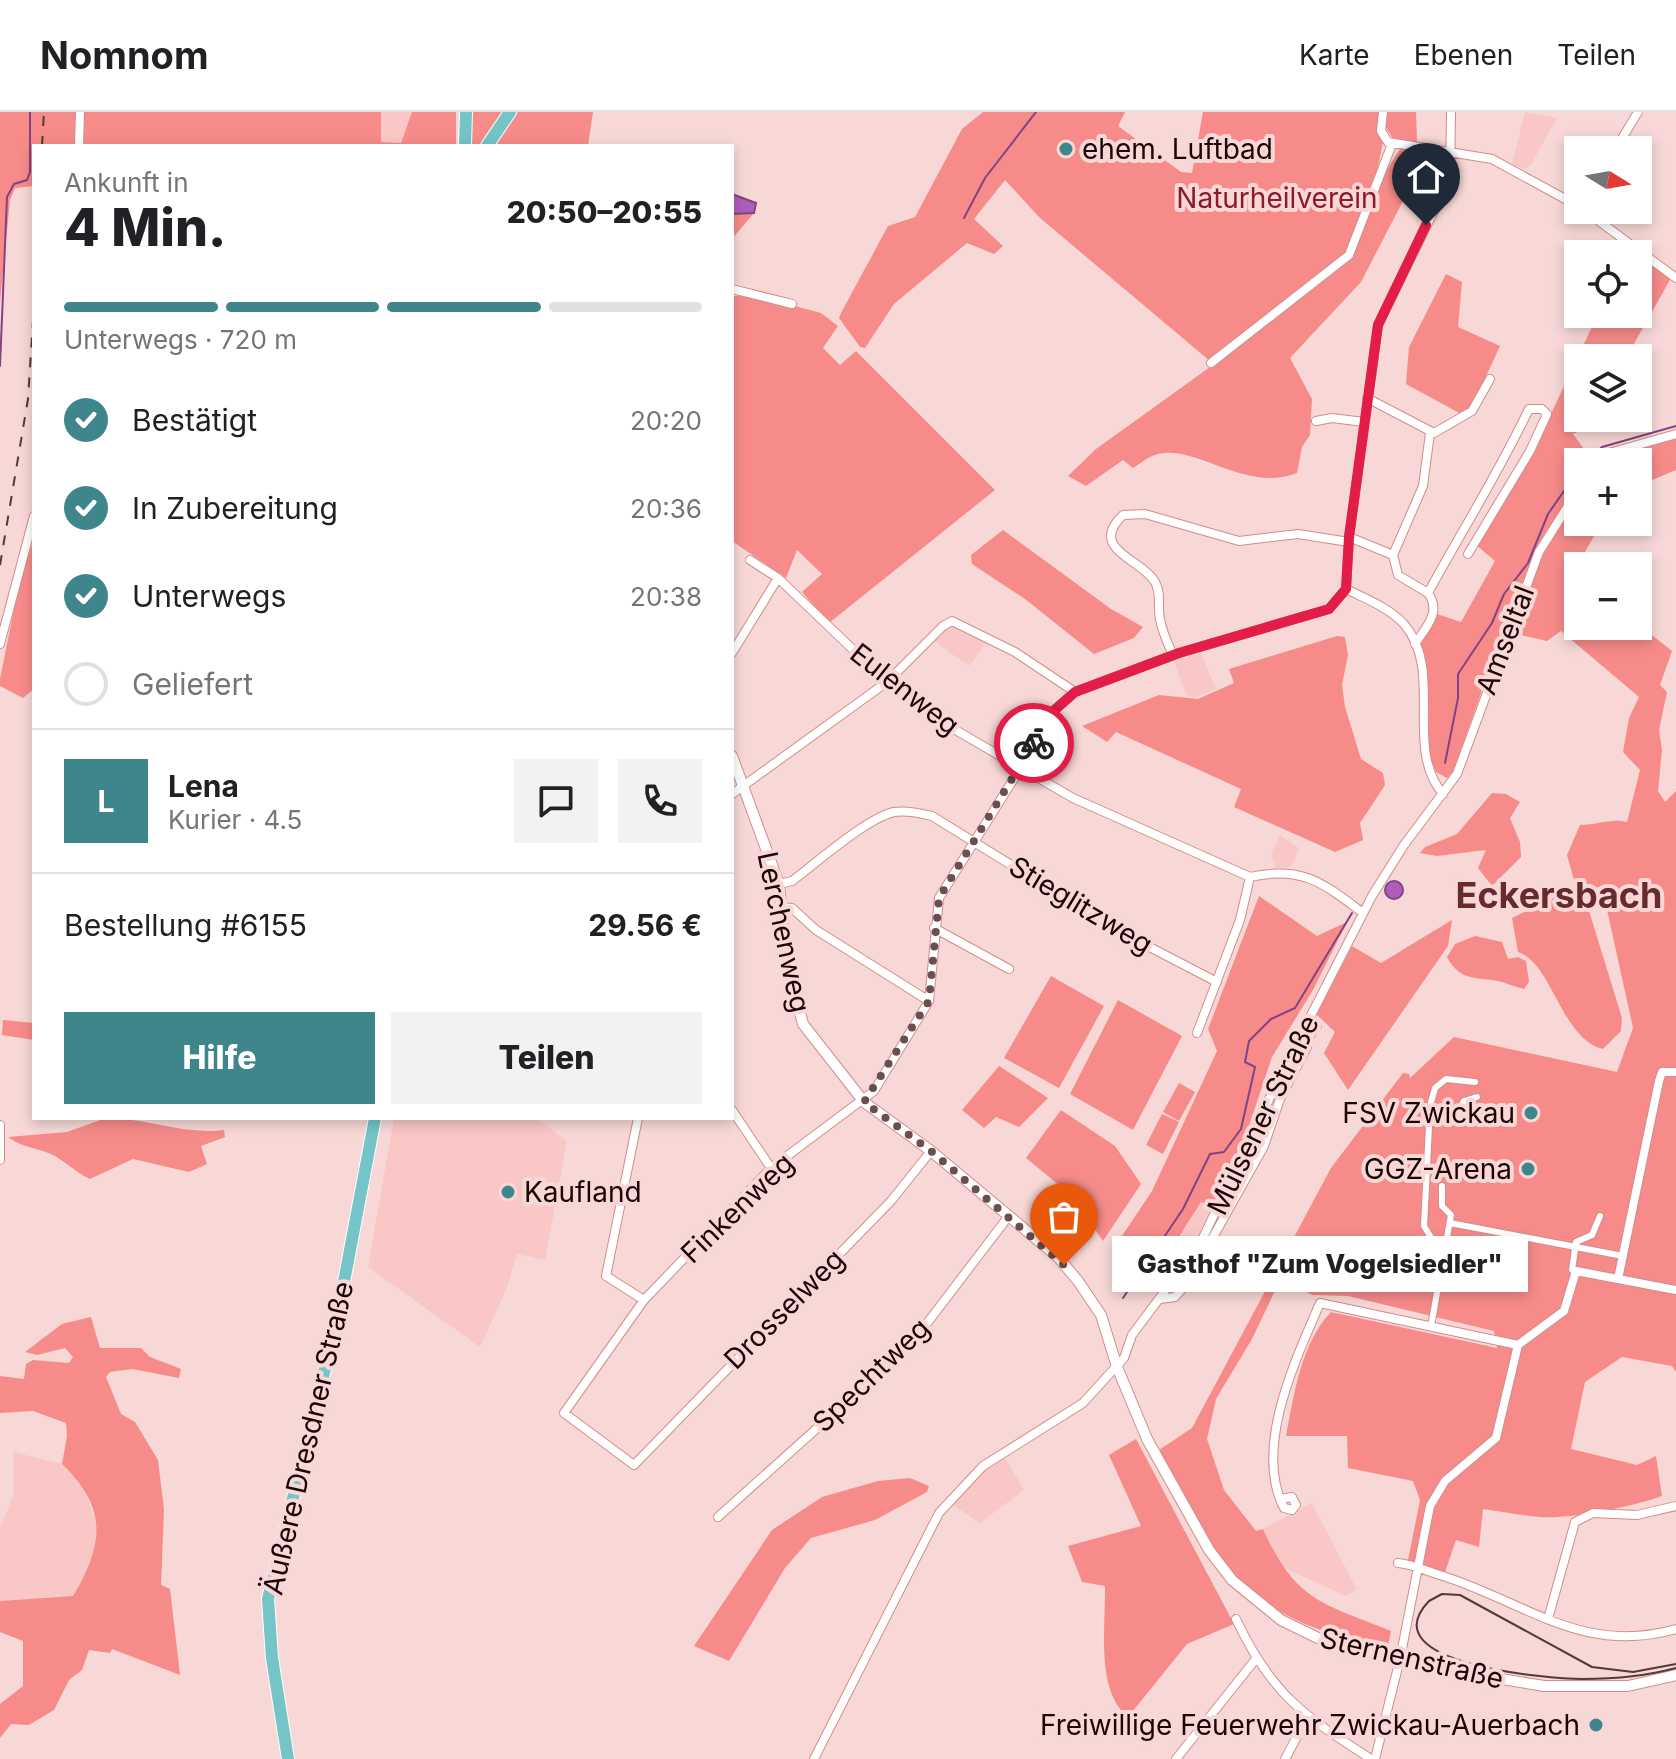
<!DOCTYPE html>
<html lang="de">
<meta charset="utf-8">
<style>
body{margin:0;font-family:Inter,sans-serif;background:#f2f2f2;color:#202124;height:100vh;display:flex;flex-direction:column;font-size:30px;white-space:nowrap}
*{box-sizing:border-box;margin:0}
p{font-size:26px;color:#757577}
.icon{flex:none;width:44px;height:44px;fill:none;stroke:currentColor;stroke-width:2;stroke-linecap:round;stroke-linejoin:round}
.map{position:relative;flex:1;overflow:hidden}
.drawer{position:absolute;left:32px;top:32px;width:702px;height:976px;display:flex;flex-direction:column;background:#fff;border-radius:0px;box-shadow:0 4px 12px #0003}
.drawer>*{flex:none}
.needle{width:52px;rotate:101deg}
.controls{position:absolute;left:1564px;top:24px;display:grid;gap:16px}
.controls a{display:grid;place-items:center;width:88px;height:88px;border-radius:0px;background:#fff;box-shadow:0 4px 12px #0003;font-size:40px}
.pin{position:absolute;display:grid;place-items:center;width:68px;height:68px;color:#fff;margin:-82px -34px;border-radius:50% 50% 50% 0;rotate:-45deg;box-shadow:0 0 8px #0007}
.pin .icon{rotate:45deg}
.courier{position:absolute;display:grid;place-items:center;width:80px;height:80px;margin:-40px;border:6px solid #e11d48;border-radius:50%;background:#fff;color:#222;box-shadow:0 2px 10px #0007}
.bubble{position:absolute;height:56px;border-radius:0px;background:#fff;box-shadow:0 4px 12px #0003;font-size:26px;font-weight:800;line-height:56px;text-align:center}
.summary em{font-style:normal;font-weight:800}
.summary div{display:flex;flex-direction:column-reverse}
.summary{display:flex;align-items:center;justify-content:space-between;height:136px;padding:0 32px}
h1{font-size:52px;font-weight:800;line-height:60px}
.bar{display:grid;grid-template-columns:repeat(4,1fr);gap:12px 8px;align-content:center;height:96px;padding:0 32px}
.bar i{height:10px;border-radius:6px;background:#e0e0e0}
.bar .selected{background:#3e868b}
.bar p{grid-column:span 4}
.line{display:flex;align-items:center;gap:20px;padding:0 32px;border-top:2px solid #e0e0e0}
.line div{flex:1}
.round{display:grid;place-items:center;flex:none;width:84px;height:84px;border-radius:0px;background:#f2f2f2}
ol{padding:0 32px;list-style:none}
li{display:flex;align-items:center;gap:24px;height:88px}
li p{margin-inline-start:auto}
li .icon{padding:8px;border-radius:50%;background:#3e868b;color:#fff;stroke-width:4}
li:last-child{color:#757577}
li i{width:44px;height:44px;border:4px solid #e0e0e0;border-radius:50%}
.primary-button{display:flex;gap:16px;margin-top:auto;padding:16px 32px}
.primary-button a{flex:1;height:92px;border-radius:0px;background:#3e868b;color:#fff;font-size:32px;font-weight:800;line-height:92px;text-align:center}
.primary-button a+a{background:#f2f2f2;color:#202124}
header{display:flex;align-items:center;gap:48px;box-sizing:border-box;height:112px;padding:0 40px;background:#fff;border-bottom:2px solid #e0e0e0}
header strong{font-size:38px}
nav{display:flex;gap:44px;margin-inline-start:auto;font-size:28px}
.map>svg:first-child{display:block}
</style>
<header>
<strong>Nomnom</strong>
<nav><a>Karte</a><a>Ebenen</a><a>Teilen</a></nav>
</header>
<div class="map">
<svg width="1676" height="1647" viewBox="0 0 1676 1647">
<rect width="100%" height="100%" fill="#f7d8d6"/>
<!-- built -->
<path fill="#f9c7c5" d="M381,0H412L401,31L381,30Z
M1525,0L1557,6L1530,54L1523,57L1512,52Z
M954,512L988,528L969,554L934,529Z
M1201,541L1216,577L1195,585L1187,584L1174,550Z
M1280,723L1299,736L1291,755L1276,756L1271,742Z
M394,1006H536L567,1029L545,1148L517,1142L506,1178L480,1235L368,1155Z
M1202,1090L1212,1094L1194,1131L1165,1171L1155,1163Z
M13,1340L62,1352L83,1372L97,1416L94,1449L73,1484L0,1489V1416L14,1382Z
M1005,1346L1024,1378L980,1411L953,1393L979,1363Z
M1312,1391L1357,1478L1346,1484L1280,1454L1263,1417Z"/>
<!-- green -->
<path fill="#f68b89" d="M0,0H76L74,34H34V74L15,76L10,88L0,190Z
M84,0H381V30L401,31L412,0H456V34H83Z
M471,0H505L482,34H470Z
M518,0H593L588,34H494Z
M983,0H1125L1118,14L1181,60L1192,61L1203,0H1379L1377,21L1383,30L1376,65L1348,141L1210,249L1040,106L1005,68L974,107L1003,134L994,142L967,131L894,192L865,236L860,235L839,206L841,201L888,114L915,105L962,17Z
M1387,0H1416L1418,60L1361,170L1290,246L1312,287L1310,323L1302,335L1297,361C1242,383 1187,323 1148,346C1143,349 1138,353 1133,356L1123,348L1086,374L1068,364L1096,337L1210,255L1349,146L1383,64L1400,37L1386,16Z
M754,101L732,127V102Z
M1630,135L1671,166L1626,246H1578V306H1606L1573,322L1590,345L1611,344L1676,325V358L1638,374V350H1578V410H1602L1581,447L1586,454H1578V514L1638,512L1672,539L1660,573L1667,580L1659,618L1662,638L1658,679L1665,690L1676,679V1260L1672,1254L1622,1245L1585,1270L1571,1337L1637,1353L1656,1344L1662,1384C1634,1394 1588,1403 1558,1405C1535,1407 1507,1400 1483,1397L1479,1435L1456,1428L1445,1460L1408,1448L1420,1388L1413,1369L1348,1356L1347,1324H1286C1294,1283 1301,1231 1331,1200L1497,1236L1494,1219L1348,1184L1312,1183L1281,1166L1252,1227L1216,1287L1207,1327L1224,1378L1256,1419L1263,1417C1296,1490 1322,1491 1391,1519L1388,1534C1244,1510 1223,1456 1159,1338L1192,1316L1331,1056L1403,961L1409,962L1410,966L1454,925L1617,960L1633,916L1602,775L1582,776L1622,906L1621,919L1603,937C1561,927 1553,852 1518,840L1512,806L1576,775L1567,743L1580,713C1598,713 1611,706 1627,710L1640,658L1623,640L1629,606L1639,585L1561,519L1547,529L1503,519L1453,660L1447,666L1436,660L1428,639L1429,596L1426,553L1419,531L1437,502L1461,510L1495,449L1475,432L1549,306L1598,202H1638V142H1627Z
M1446,162L1462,170L1458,215L1500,234L1472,295L1461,302L1406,272L1409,235Z
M732,184H757L821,201L838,214L823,236L840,253L856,239L995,378L829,511L802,480L822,462L797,438L786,466L732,429Z
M1003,418L1111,497L1143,515L1134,526L1094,542L1025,487L972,452L971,443Z
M34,429V577L23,586L0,574V567L22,458Z
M1337,524L1345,525L1348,543L1342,573L1345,595L1361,647L1383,661L1385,673L1360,711L1363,728L1335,740L1234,695L1241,677L1116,620L1107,630L1082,614L1159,583L1198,587L1234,571L1229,557Z
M1492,681L1506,682L1520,690L1510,706L1520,730L1521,745L1492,774L1478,756L1486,738L1437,744L1420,741L1425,735L1457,722Z
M1259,784L1317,824L1347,810L1313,878L1272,945L1246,1023L1212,1094L1201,1090L1155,1163L1135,1150L1120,1127L1152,1079L1217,939L1208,917Z
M1452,808L1448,834L1348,978L1324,941L1335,920L1316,902L1352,834L1381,851Z
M1475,824L1502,830L1508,847L1518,845L1526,849L1529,870L1524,877C1515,875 1506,871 1498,869C1474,865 1460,869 1447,845L1455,832Z
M1051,864L1104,894L1059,976L1004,946Z
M1118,888L1182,924L1133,1018L1070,982Z
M3,908L34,911V928L2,923Z
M999,954L1048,986L1019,1015L996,1005L984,1016L962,998Z
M1179,971L1195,980L1179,1009L1163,1000Z
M1061,998L1115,1034L1141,1072L1103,1129L1072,1084L1026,1046Z
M1162,1002L1179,1010L1163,1042L1146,1033Z
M106,1006C146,1006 184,1023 224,1018L225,1025L201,1034L207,1052L189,1060L133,1047L90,1067C75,1060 64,1048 51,1042C35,1035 22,1036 8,1025L67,1020Z
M91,1205L100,1236H141L150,1245L181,1257L179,1266L132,1257L110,1260L106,1265L121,1302L135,1310L158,1348L164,1398L161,1473L170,1477L180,1563L112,1537L110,1541L89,1538L82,1558L69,1568L54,1598L29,1613L11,1612L0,1626V1592L23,1574V1529L0,1520V1489L73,1484C104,1432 108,1396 62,1352L67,1324L66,1311L33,1299L0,1301V1264L24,1267L26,1252L33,1248L69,1251L73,1245L65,1236L37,1243L25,1240L62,1212Z
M1136,1327L1234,1512L1187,1532L1128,1605C1095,1578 1106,1514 1105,1474L1082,1470L1068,1434L1141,1414L1109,1343Z
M910,1366L929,1374L927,1380L875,1408L811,1426L785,1456L729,1549L694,1534L772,1418L822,1385L878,1369Z"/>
<!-- water -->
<path fill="#ad5ebb" stroke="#824384" stroke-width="2" d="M732,82L756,91L754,101L732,102Z
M1385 778a9 9 0 1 1 18 0a9 9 0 1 1-18 0Z"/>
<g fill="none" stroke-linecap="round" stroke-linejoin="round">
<!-- stream -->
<path stroke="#824384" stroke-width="2" d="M964,106L985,66L1036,0
M0,254L7,85L14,72L27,68L30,60V0
M1587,350L1602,335L1676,314
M1445,651L1458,586V562L1492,511L1504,482L1528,451L1548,402L1578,359
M1123,1186L1183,1097L1210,1042L1224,1040L1241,1017L1255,955L1245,950L1249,929L1271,907L1295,896L1352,801"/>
<defs>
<path id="pedestrian" d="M1455,1006L1464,989L1477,985
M1450,1111L1623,1144
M1447,1133L1432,1127L1424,1114L1430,994L1435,976L1446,967L1475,970
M1572,1158L1576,1130L1592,1123L1600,1104
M1431,1214L1451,1103L1442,1094V1074"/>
<path id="minor" d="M1383,0L1381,19L1388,30L1492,47L1578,94
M79,34L80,0
M1615,38L1638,0
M1584,98L1676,166
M732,177L792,192
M1211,251L1349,143L1392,32
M1367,286L1434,321L1472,299L1490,267
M1316,309L1332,306L1364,310
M1600,350L1609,341L1676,322
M1349,425L1393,443
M750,448L778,466L887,570L952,616L1073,686L1250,765
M1428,481L1398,463L1393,443L1423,374L1430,321
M0,532L34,404
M1415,532C1426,515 1442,500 1428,481C1462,419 1499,360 1529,297H1542L1547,302L1530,339L1468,442
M732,541L778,466
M1173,543C1168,532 1162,520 1160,507C1157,494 1162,482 1155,470C1142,447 1087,437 1123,403L1145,402L1239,429L1298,422L1349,430
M732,682L887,570L943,514L952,509L1015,540L1075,580
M1443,682C1403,635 1445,560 1404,512C1388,495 1366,487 1346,477L1349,425L1378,213L1450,66L1451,0
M1250,765C1302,753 1323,771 1363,801
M779,772L792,769C816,751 867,706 894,700C906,698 920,701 932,704L1113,816L1217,870
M782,795L792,796L816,818L929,889
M934,816L1009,857
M1197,921L1240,808L1250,765
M1308,926L1317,914
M732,998L771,1056
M638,1006L606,1164L644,1188
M0,1013V1048
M931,1039L891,1089L634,1353L564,1301L644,1188L771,1056L874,979L929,889L939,786L1020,657L1050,602L1075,580L1179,541L1329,497L1346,477
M1618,1167L1659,969L1662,960H1676
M1160,1187L1175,1185L1188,1170L1264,1034L1280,987L1307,935L1308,926L1302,920
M1280,1387L1292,1385L1296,1393L1292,1398L1284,1396C1253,1336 1296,1247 1320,1191L1518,1233
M718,1405L912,1231L1008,1105
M1398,1451C1413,1452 1431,1461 1446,1465C1530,1493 1584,1543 1676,1517
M1236,1507C1271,1582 1304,1604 1371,1647
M1548,1507L1575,1410L1593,1401L1637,1403L1676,1394
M814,1647L939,1401L983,1354L1083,1291L1124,1246L1132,1223L1200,1132L1282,960L1372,784L1404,733L1457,662L1539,440L1578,378
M1176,1647L1255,1548
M1285,1647L1307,1606
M1375,1647L1400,1547L1430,1394L1445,1369L1496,1326L1518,1233L1564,1199L1576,1159L1676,1178"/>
<path id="tertiary" d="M732,644L779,772L787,851L803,912L864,990L931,1039L1058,1145L1078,1169L1101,1203L1117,1255L1147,1327L1209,1438L1232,1468L1281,1508L1324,1529L1447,1558L1544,1574H1628L1676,1563"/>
<path id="primary" d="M465,34L466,0
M487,34L510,0
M288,1647L272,1546L268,1487L336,1212L375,1006"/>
</defs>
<!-- pedestrian casing -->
<use href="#pedestrian" stroke="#d38c8a" stroke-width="8"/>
<!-- minor casing -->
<use href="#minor" stroke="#d38c8a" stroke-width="10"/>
<!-- tertiary casing -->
<use href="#tertiary" stroke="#d38c8a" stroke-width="12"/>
<!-- primary casing -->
<use href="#primary" stroke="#fff" stroke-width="14"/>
<!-- pedestrian -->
<use href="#pedestrian" stroke="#fff" stroke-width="6"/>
<!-- minor -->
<use href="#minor" stroke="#fff" stroke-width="8"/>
<!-- tertiary -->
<use href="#tertiary" stroke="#fff" stroke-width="10"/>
<!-- primary -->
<use href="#primary" stroke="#74c4c8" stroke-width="12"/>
<!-- tram -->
<path stroke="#533a39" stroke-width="2" d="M1676,1552L1633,1560L1592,1555L1460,1483L1442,1482L1429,1489C1368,1553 1552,1567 1583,1567C1614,1567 1646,1564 1676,1556"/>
<!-- rail -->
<path stroke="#533a39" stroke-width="2" stroke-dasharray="10 10" stroke-linecap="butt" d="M42,34L44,0
M0,453L28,287L34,193"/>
</g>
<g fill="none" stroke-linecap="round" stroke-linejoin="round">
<!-- done -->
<path stroke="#694f4e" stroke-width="8" stroke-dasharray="0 14.4" d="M1034,631L939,786L929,889L864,990L931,1039L1064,1153"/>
<!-- route -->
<path stroke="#e11d48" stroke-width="10" d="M1034,631L1050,602L1075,580L1179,541L1329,497L1346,477L1349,425L1378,213L1426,113"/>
</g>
<!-- markers -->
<g fill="#3e868b" stroke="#f7d8d6" stroke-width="3">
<circle cx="1066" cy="37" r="8"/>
<circle cx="1531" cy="1001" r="8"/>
<circle cx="1528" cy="1057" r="8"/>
<circle cx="508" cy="1080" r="8"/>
<circle cx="1596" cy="1613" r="8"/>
</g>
<g text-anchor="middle" stroke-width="8" stroke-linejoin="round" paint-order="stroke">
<!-- poi labels -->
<g font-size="28" fill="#1c0505" stroke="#f7d8d6" text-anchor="end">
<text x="1082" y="47" text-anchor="start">ehem. Luftbad</text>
<text x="1515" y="1011">FSV Zwickau</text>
<text x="1512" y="1067">GGZ-Arena</text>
<text x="524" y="1090" text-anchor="start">Kaufland</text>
<text x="1580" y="1623">Freiwillige Feuerwehr Zwickau-Auerbach</text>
</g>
<!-- park labels -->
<g font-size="28" fill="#8f1927" stroke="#f7d8d6">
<text x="1277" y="96">Naturheilverein</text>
</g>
<!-- street labels -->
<g font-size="28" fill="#1c0505" stroke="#f7d8d6">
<text transform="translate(1505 528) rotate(-69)" y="10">Amseltal</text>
<text transform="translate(905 577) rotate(38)" y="10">Eulenweg</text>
<text transform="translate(1081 793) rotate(31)" y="10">Stieglitzweg</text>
<text transform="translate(784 820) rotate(78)" y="10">Lerchenweg</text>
<text transform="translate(1263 1003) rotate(-64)" y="10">Mülsener Straße</text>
<text transform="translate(737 1096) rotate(-44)" y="10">Finkenweg</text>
<text transform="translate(784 1197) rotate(-45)" y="10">Drosselweg</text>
<text transform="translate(871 1263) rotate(-44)" y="10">Spechtweg</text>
<text transform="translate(308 1326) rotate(-77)" y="10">Äußere Dresdner Straße</text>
<text transform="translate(1412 1546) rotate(13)" y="10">Sternenstraße</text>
</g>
<!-- district labels -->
<g font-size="36" font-weight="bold" fill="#672b2c" stroke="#f7d8d6">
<text x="1559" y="796">Eckersbach</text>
</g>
</g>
</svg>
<div class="controls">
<a><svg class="needle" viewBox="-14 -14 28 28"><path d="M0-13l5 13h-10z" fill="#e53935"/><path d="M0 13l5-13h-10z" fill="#757577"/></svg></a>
<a><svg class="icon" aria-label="locate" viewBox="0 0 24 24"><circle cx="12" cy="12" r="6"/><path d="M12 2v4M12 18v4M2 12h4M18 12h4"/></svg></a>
<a><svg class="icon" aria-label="layers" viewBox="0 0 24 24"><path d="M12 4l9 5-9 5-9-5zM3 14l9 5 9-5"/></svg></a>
<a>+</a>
<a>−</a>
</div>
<div class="pin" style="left:1064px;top:1153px;background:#ea580c"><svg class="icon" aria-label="bag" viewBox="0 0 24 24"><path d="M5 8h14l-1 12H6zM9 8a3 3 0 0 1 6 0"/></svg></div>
<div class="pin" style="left:1426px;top:113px;background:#1f2937"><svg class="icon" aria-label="home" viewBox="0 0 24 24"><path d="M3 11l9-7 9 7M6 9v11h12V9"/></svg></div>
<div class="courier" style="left:1034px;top:631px"><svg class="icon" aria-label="bike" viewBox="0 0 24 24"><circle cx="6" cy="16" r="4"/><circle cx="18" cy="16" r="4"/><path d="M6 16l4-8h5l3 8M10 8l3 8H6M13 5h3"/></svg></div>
<div class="bubble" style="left:1112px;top:1124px;width:416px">Gasthof &quot;Zum Vogelsiedler&quot;</div>
<section class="drawer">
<div class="summary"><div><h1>4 Min.</h1><p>Ankunft in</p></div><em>20:50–20:55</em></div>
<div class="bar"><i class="selected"></i><i class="selected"></i><i class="selected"></i><i></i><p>Unterwegs · 720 m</p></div>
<ol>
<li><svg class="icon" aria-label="check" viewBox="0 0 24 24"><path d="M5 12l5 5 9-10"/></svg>Bestätigt<p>20:20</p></li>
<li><svg class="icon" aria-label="check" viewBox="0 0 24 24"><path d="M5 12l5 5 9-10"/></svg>In Zubereitung<p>20:36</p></li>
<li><svg class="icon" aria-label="check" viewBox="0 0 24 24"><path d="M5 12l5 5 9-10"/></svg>Unterwegs<p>20:38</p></li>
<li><i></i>Geliefert</li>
</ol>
<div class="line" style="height:144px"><b class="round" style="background:#3e868b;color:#fff">L</b><div><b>Lena</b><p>Kurier · 4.5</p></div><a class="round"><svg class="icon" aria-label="chat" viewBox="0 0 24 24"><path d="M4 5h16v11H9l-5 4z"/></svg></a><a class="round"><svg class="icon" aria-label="phone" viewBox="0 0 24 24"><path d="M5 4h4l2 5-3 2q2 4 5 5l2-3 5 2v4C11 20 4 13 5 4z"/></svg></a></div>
<div class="line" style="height:104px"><div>Bestellung #6155</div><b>29.56 €</b></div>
<div class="primary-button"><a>Hilfe</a><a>Teilen</a></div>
</section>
</div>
